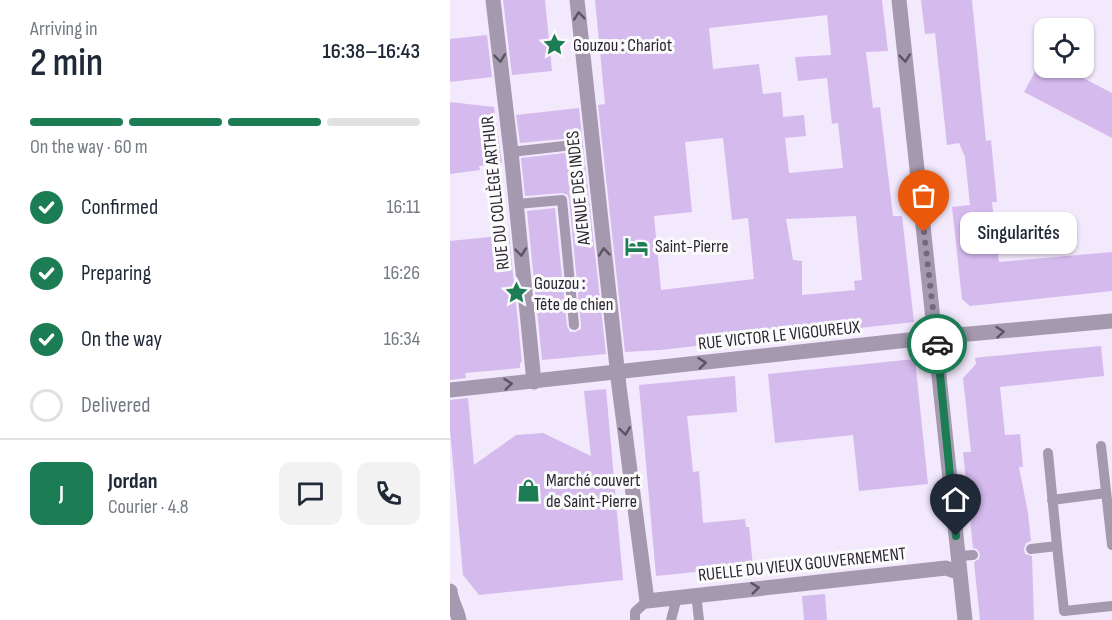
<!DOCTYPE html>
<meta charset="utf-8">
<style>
body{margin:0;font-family:"Sofia Sans Condensed",sans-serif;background:#f2f2f3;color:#1f2937;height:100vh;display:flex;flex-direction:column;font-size:22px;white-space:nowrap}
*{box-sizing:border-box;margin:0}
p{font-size:20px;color:#747a83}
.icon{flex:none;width:33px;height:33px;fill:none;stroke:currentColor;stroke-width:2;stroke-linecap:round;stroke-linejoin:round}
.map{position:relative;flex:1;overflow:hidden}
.side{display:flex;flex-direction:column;background:#fff;width:450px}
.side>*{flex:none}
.fabs{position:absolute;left:584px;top:18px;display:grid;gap:12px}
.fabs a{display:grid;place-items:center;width:60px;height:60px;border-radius:12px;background:#fff;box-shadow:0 2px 4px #0004;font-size:30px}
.pin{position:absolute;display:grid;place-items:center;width:51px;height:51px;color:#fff;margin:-62px -26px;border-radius:50% 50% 50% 0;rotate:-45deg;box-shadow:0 0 6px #0007}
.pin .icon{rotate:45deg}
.courier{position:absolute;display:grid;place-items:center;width:60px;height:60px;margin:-30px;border:4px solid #1c7c54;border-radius:50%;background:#fff;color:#222;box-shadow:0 2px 8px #0007}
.bubble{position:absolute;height:42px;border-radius:12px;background:#fff;box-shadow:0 2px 4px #0004;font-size:20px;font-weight:600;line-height:42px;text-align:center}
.head em{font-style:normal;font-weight:600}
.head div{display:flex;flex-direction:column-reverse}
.head{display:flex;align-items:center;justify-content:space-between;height:102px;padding:0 30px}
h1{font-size:39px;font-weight:600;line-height:45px}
.bar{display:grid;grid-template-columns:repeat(4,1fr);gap:9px 6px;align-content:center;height:72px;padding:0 30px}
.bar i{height:8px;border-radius:4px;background:#e0e1e3}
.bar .active{background:#1c7c54}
.bar p{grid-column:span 4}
.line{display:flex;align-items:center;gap:15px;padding:0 30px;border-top:2px solid #e0e1e3}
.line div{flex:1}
.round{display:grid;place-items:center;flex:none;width:63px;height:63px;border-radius:12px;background:#f2f2f3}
ol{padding:0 30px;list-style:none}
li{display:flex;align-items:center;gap:18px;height:66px}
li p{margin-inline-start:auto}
li .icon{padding:6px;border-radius:50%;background:#1c7c54;color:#fff;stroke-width:4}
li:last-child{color:#747a83}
li i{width:33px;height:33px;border:3px solid #e0e1e3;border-radius:50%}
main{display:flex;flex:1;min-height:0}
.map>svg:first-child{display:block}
</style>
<main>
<section class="side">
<div class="head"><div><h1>2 min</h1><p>Arriving in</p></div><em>16:38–16:43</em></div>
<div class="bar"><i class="active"></i><i class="active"></i><i class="active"></i><i></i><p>On the way · 60 m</p></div>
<ol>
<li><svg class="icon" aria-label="check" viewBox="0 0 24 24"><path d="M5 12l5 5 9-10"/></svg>Confirmed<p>16:11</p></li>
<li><svg class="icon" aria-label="check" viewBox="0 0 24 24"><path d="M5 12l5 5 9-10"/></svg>Preparing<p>16:26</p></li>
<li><svg class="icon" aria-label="check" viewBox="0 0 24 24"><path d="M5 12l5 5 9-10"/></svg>On the way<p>16:34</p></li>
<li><i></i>Delivered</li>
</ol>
<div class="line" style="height:108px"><b class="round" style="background:#1c7c54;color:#fff">J</b><div><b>Jordan</b><p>Courier · 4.8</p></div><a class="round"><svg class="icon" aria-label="chat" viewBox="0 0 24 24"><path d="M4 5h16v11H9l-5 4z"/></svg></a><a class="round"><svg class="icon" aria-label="phone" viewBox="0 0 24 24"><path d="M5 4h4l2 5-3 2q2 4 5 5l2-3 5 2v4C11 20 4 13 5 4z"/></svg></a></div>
</section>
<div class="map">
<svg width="662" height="620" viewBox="0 0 662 620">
<rect width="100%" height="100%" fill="#f3e9fd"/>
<!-- building -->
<path fill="#d5baee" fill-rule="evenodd" d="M53,0H95L102,71L62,75Z
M145,0H432L438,51L416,52L423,108L430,107L443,216H452L464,322L210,350L175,352L148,105L155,104ZM377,15L381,55L345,57L348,81L377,78L382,124L388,123L393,168L339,173L335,138L356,136L354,115L333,117L331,92L313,94L309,64L263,69L259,28ZM273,138L282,220L298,218L304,279L211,290L204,216L242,212L235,142ZM406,216L412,280L404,281L405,290L352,295V261L343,260L336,219Z
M471,0H522L536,141L541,140L547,202H542L549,262L662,252V291L520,306L512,299L502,207L520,205L515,157L509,143L497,145L485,33L475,34Z
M37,35L42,77L0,82V39Z
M587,68H614L662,93V138L574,92Z
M0,102L44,107L52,163L29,166L30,170L0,174Z
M129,108L156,354L92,360L77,211L105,208L117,326L120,332H125L131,329V324L119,199L118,195L112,193L75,196L71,158L124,152L128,151L130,145L129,140L122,138L70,143L66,115Z
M59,235L72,362L70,363V368L15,373L16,378L0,380V241Z
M651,346L654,376L550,387L555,435L570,434L573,467H569L578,513L581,541L576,543L574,549L575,554L582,556L584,620H530L524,562L529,559L530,554L527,549L523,548L513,452H521L513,378L526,364L525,358L532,357Z
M465,359L478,484L409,491L403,435L325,443L318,374Z
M285,376L287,412L237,416L239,433L243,472L249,471L253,523L295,519L296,527H299L303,566L206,576L189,385Z
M156,389L173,580L29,595L13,575L0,430V400L18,398L24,465L66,435L93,433L141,456L134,391Z
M375,594L377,620H354L352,596Z"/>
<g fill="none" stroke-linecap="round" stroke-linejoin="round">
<!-- lane -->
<path stroke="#a499af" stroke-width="10" d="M61,152L123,145
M67,204L112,200L124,325
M651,446L662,545
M598,453L607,546
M602,500L656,493
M581,549L607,546L614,611L662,606
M509,556L523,555
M246,594L249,620
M185,620V612L197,601
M221,620L227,597"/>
<!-- street -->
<path stroke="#a499af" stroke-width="15" d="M43,0L61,152L84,382
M127,0L169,386L197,601L496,568L510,573
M449,0L515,620
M0,390L486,337L662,321
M0,591C1,602 7,609 9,620"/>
</g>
<!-- one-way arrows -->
<defs><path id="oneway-chevron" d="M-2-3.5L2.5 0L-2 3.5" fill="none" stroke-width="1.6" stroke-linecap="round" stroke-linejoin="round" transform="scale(1.5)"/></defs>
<g stroke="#5b5463">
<use href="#oneway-chevron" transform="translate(129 16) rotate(-96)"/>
<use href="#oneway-chevron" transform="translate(50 58) rotate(83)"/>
<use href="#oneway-chevron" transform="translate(455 58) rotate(84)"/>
<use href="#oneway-chevron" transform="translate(71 252) rotate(84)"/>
<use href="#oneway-chevron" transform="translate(154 252) rotate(-96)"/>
<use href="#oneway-chevron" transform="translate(550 332) rotate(-5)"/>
<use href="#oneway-chevron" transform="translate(252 363) rotate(-6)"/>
<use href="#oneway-chevron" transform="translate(58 384) rotate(-6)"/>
<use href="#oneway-chevron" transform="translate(175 431) rotate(82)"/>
<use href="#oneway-chevron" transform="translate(305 588) rotate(-6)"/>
</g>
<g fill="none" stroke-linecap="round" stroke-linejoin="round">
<!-- done -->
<path stroke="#716a78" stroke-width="6" stroke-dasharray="0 10.8" d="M474,232L487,344"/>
<!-- route -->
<path stroke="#1c7c54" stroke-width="8" d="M487,344L506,536"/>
</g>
<!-- icons -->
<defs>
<symbol id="sight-bare" viewBox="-9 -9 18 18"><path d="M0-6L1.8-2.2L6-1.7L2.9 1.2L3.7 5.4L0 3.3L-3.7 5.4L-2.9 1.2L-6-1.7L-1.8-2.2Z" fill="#1c7c54" stroke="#fbfbfb" stroke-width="2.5" paint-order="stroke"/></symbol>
<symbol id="hotel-bare" viewBox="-9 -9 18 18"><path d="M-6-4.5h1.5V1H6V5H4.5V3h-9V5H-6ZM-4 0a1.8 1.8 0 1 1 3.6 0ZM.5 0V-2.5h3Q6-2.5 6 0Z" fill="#1c7c54" stroke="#fbfbfb" stroke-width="2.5" paint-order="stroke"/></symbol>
<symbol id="shop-bare" viewBox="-9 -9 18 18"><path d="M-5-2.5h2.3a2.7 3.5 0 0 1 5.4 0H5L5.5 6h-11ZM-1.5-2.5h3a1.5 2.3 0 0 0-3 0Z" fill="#1c7c54" stroke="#fbfbfb" stroke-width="2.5" paint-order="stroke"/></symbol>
</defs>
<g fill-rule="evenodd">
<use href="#sight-bare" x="88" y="28" width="33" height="33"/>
<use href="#hotel-bare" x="170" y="230" width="33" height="33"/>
<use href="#sight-bare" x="50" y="276" width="33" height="33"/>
<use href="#shop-bare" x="62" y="474" width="33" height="33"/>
</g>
<g text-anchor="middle" stroke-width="6" stroke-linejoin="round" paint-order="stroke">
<!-- poi labels -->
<g font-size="18" fill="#2b2631" stroke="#fbfbfb" text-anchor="start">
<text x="123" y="51">Gouzou : Chariot</text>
<text x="205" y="252">Saint-Pierre</text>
<text x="84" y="289">Gouzou :<tspan x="84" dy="21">Tête de chien</tspan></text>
<text x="96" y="486">Marché couvert<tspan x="96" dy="21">de Saint-Pierre</tspan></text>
</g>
<!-- street labels -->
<g font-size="18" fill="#2b2631" stroke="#fbfbfb">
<text transform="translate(128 188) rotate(-96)" y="6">AVENUE DES INDES</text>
<text transform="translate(45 193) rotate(-96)" y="6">RUE DU COLLÈGE ARTHUR</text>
<text transform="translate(329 335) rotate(-6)" y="6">RUE VICTOR LE VIGOUREUX</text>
<text transform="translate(352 564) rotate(-6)" y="6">RUELLE DU VIEUX GOUVERNEMENT</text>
</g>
</g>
</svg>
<div class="fabs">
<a><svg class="icon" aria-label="locate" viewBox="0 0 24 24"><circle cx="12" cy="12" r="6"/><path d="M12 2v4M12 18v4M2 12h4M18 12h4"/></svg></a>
</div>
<div class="pin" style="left:474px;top:232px;background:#ea580c"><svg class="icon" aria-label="bag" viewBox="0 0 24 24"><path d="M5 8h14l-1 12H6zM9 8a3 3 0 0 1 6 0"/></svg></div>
<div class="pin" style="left:506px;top:536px;background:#1f2937"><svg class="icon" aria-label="home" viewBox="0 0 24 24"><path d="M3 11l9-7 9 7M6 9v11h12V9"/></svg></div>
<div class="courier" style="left:487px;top:344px"><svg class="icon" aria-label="car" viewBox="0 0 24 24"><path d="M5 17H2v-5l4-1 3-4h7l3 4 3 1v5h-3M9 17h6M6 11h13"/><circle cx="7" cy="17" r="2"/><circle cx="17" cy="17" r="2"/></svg></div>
<div class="bubble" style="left:510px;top:212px;width:117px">Singularités</div>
</div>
</main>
